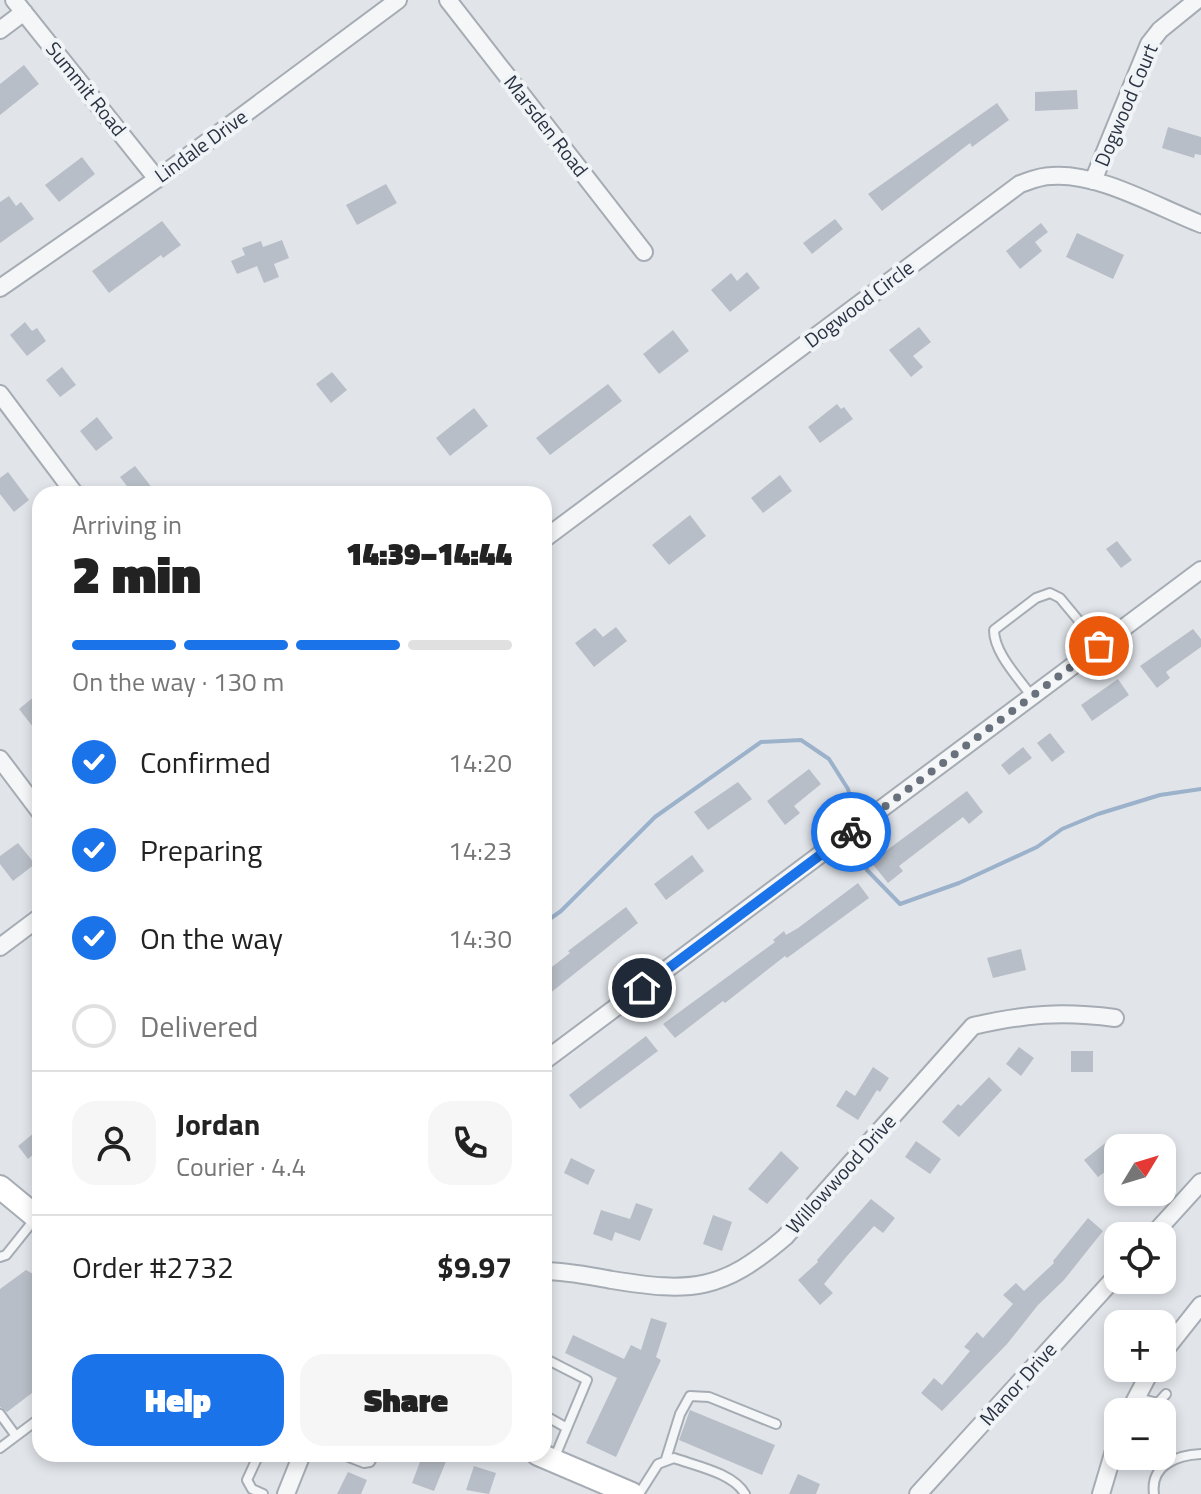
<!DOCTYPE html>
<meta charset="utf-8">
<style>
body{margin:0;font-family:"Titillium Web",sans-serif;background:#f6f6f6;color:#222;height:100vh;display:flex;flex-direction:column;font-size:30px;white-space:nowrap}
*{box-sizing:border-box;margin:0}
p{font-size:26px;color:#767676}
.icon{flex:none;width:44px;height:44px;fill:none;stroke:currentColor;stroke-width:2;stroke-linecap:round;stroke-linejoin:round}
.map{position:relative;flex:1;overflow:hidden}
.panel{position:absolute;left:32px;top:486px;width:520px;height:976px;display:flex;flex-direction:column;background:#fff;border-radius:24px;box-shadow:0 4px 12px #0003}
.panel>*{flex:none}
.needle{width:52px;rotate:52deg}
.buttons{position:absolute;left:1104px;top:1134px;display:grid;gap:16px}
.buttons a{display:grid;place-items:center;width:72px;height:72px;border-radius:16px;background:#fff;box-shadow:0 4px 12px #0003;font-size:40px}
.pin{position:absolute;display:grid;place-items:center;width:68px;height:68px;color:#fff;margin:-34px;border:4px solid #fff;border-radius:50%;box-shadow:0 2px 8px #0007}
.courier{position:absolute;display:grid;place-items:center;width:80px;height:80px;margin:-40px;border:6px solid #1a73e8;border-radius:50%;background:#fff;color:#222;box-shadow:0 2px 10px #0007}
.head em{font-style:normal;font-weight:800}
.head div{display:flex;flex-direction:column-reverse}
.head{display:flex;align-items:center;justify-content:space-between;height:136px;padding:0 40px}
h1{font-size:52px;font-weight:800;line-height:60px}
.bar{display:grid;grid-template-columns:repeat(4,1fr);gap:12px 8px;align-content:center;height:96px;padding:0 40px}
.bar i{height:10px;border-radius:6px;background:#e0e0e0}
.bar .current{background:#1a73e8}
.bar p{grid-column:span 4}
.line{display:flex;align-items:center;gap:20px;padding:0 40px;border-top:2px solid #e0e0e0}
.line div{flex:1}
.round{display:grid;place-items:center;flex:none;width:84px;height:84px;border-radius:24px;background:#f6f6f6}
ol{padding:0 40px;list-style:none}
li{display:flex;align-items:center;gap:24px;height:88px}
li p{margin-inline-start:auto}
li .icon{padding:8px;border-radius:50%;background:#1a73e8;color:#fff;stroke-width:4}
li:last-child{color:#767676}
li i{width:44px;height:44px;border:4px solid #e0e0e0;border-radius:50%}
.action{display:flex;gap:16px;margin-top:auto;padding:16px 40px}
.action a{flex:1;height:92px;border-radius:24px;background:#1a73e8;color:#fff;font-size:32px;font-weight:800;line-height:92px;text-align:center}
.action a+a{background:#f6f6f6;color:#222}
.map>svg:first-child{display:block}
</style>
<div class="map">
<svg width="1201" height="1494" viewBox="0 0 1201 1494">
<rect width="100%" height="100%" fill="#e1e5ea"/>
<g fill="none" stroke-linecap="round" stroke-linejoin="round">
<!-- stream -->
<path stroke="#9cb2cb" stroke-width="4" d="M858,833L867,870L900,904L959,883L1037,847L1062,829L1098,814L1160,795L1201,789
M544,923L561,911L655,817L761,742L801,740L829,759L848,789L856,821"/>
</g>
<!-- building -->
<path fill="#b8bec7" d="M24,65L39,84L0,115V84Z
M1077,90L1078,109L1035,111V92Z
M997,103L1009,120L972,147L970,143L882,211L868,194Z
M1168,127L1201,137V155L1195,154L1194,158L1162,148Z
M82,157L95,174L59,202L45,185Z
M386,184L397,203L357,225L346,205Z
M9,196L16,206L21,202L34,219L0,243V202Z
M835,219L843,229L812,254L803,243Z
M162,221L181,245L163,258L161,255L109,293L92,271Z
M1041,223L1048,232L1035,242L1042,251L1020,269L1006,251Z
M1077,233L1124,255L1113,279L1066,257Z
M282,240L289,258L274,264L279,277L264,283L257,266L237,274L231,261L245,255L242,248L261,241L263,247Z
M747,272L760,288L730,312L711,290L731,273L737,281Z
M25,322L32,331L37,328L46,341L27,356L10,335Z
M919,327L931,342L913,356L923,367L911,377L889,350Z
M673,330L689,351L659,374L643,354Z
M62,367L76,385L60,397L46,380Z
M332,372L347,390L331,403L316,384Z
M608,384L622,401L550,455L536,438Z
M837,404L841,409L844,407L853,419L820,443L808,427Z
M474,408L488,426L450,456L436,438Z
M97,417L113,438L96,451L80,431Z
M135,466L157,494H133L120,477Z
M8,472L29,500L14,512L0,494V478Z
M780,475L792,491L763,513L751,498Z
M690,515L706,536L669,565L652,545Z
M1117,541L1132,560L1121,568L1106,549Z
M616,627L627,641L594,667L575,643L595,628L603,637Z
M1193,629L1201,639V647L1166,672L1170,678L1157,688L1140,666Z
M1118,679L1129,695L1092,721L1081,705Z
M40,692V736L19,709Z
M1050,733L1065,752L1052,762L1037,743Z
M1023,747L1032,758L1009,775L1001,765Z
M809,769L821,784L794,806L800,813L785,825L767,801Z
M738,782L752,799L708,830L694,812Z
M967,791L983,812L969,824L963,817L899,866L903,871L888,883L871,862Z
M18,843L35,864L13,881L0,864V856Z
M692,855L704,871L666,900L654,884Z
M858,883L869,898L787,958L785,956L725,1003L723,1001L675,1038L663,1024L775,942L773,940L784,931L786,935L798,928Z
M626,907L638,923L544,998V973L570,953L568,951Z
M1021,949L1026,970L993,978L987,958Z
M646,1036L658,1051L580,1109L569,1095Z
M1019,1047L1034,1058L1021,1076L1006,1064Z
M1071,1051H1093V1072H1071Z
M873,1067L889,1078L880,1092L877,1090L858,1120L836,1106L846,1090L855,1096Z
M989,1077L1002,1090L959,1137L942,1122L958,1104L961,1106Z
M40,1128V1149L28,1159L18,1146Z
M1109,1140L1116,1149L1106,1157L1113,1166L1098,1177L1084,1160Z
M916,1141L941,1159L930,1174L905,1157Z
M781,1151L799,1168L767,1204L748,1189Z
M571,1158L595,1170L588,1185L564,1173Z
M871,1199L895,1218L883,1233L874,1226L847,1256L824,1284L833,1293L820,1305L798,1280L818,1262L817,1260Z
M636,1203L653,1209L640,1241L615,1232L612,1241L593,1234L601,1210L630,1219Z
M713,1215L732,1222L722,1251L703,1244Z
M1088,1218L1103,1231L1064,1280L1038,1305L1007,1344L942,1411L921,1393L934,1378L942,1385L970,1351L964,1347L977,1332L983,1338L1013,1304L1003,1295L1016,1283L1024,1291L1054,1263L1053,1261Z
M26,1270L40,1278V1404L32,1393L7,1412L0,1407V1289Z
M651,1318L667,1323L656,1357L661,1360L616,1457L586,1443L617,1378L565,1353L573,1335L624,1359L631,1345L641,1350Z
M690,1410L775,1445L762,1475L679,1440Z
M423,1454H449L434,1491L412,1483Z
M474,1466L496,1473L489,1494L466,1490Z
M348,1472L367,1480L361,1494H337Z
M798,1474L820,1484L816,1494H789Z"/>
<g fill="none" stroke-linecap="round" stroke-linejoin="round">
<defs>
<path id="service" d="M1032,697C1019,678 994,653 994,630L1036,598L1050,593L1060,598L1099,645
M0,1257L6,1255L34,1220
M544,1369L548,1360L587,1380L554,1459
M1137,1398L1158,1403L1166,1394
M0,1414L16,1436
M544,1415L567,1428
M0,1448L40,1418
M259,1454L247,1480L252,1489L263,1494
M284,1454L300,1460
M341,1454L364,1463L370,1462L374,1454
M666,1459L680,1414L690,1396L709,1397L776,1424
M639,1494L658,1464L674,1458C696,1466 733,1473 745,1494
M1154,1494C1150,1465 1177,1455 1201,1454"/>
<path id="minor" d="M14,0L157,179
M448,0L644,252
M0,30L24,12
M1093,181L1149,44L1160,30L1197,0
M0,288L160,177L398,0
M0,394L75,494
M544,539L1020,184C1029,181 1040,176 1051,176C1098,172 1157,207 1201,224
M0,759L40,812
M0,947L40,917
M544,1061L1201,570
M1152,1236L1201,1182
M544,1271C567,1271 589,1276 612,1280C692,1293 722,1291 785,1237L973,1026C1025,1014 1062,1011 1115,1018
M1162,1354L1201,1305
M1129,1412L1152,1368
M286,1494L302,1454
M918,1494L1118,1274
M1101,1494L1118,1437"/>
<path id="secondary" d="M0,1187L40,1220
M538,1454L632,1494"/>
</defs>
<!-- service casing -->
<use href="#service" stroke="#a6acb4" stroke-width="12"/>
<!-- minor casing -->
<use href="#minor" stroke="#a6acb4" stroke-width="20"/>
<!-- secondary casing -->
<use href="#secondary" stroke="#a6acb4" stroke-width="26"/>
<!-- service -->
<use href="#service" stroke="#f4f6f8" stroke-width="8"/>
<!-- minor -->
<use href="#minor" stroke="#f4f6f8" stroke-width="16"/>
<!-- secondary -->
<use href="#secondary" stroke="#fff" stroke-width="22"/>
</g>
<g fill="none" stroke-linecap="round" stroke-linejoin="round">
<!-- done -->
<path stroke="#69717d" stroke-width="8" stroke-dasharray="0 14.4" d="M851,832L1099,646"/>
<!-- route -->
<path stroke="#1a73e8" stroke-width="10" d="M642,988L851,832"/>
</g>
<g text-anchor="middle" stroke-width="8" stroke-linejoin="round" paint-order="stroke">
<!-- street labels -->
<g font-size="20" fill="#293242" stroke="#f1f4f7">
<text transform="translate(86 89) rotate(51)" y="7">Summit Road</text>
<text transform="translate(1126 105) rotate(-67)" y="7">Dogwood Court</text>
<text transform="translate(546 126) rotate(52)" y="7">Marsden Road</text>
<text transform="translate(201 146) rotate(-36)" y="7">Lindale Drive</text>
<text transform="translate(859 304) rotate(-37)" y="7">Dogwood Circle</text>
<text transform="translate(841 1174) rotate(-48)" y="7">Willowwood Drive</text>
<text transform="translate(1018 1384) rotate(-48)" y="7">Manor Drive</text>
</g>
</g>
</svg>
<div class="buttons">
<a><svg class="needle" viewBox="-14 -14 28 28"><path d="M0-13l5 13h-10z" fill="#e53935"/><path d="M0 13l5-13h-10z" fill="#767676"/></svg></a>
<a><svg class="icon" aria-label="locate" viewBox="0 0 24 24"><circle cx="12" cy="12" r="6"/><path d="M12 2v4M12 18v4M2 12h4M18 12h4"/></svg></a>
<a>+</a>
<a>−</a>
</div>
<div class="pin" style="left:1099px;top:646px;background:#ea580c"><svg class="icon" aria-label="bag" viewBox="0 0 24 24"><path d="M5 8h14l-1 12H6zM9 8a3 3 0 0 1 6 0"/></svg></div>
<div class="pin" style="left:642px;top:988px;background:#1f2937"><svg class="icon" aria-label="home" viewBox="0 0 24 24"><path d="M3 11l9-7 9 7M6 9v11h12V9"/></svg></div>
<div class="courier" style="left:851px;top:832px"><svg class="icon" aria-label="bike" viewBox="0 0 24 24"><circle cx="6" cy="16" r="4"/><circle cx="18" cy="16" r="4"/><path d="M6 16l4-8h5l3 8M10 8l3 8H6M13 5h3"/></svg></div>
<section class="panel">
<div class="head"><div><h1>2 min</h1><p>Arriving in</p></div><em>14:39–14:44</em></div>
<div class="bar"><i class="current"></i><i class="current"></i><i class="current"></i><i></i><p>On the way · 130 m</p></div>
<ol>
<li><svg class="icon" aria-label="check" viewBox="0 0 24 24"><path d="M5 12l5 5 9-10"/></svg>Confirmed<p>14:20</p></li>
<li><svg class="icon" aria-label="check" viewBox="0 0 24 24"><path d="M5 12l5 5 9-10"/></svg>Preparing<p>14:23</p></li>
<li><svg class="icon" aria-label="check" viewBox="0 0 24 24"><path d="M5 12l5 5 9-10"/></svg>On the way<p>14:30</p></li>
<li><i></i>Delivered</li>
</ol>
<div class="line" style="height:144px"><a class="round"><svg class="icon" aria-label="person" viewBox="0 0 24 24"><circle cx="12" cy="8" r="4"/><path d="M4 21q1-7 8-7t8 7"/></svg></a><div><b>Jordan</b><p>Courier · 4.4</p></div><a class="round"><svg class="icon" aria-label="phone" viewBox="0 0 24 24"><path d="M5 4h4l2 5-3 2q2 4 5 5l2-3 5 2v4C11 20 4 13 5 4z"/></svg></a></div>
<div class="line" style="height:104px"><div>Order #2732</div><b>$9.97</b></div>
<div class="action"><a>Help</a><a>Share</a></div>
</section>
</div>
